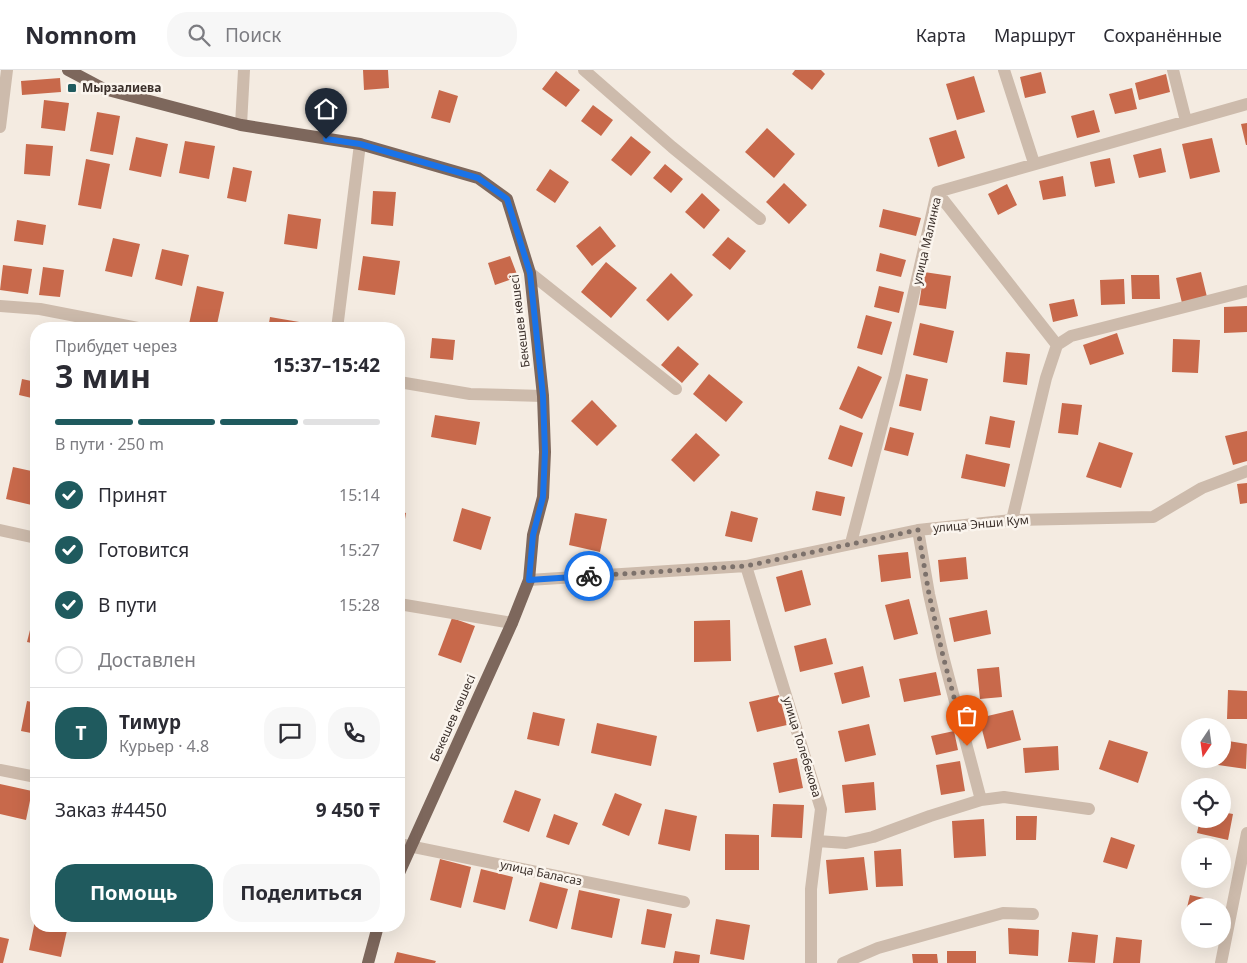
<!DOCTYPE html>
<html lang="ru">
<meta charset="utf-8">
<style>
body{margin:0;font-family:"Noto Sans",sans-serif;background:#f7f7f7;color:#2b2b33;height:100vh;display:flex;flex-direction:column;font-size:19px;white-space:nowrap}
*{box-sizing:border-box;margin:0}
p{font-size:16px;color:#7c7c81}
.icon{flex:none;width:28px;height:28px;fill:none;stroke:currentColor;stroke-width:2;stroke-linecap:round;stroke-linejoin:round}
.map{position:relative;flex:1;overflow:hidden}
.sheet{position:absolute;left:30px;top:252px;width:375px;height:610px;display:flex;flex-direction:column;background:#fff;border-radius:20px;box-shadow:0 5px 20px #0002}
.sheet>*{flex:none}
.needle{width:32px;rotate:193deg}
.fabs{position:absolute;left:1181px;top:648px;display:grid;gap:10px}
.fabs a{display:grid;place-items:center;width:50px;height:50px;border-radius:50%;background:#fff;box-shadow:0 5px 20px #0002;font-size:25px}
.pin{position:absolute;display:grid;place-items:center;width:42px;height:42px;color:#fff;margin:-51px -21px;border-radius:50% 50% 50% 0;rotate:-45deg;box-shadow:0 0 5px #0007}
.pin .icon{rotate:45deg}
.courier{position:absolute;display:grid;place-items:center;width:50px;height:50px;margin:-25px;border:4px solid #1a73e8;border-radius:50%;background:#fff;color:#222;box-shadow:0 1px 6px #0007}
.summary em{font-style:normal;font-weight:700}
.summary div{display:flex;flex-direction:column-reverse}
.summary{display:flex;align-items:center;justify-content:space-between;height:85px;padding:0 25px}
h1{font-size:32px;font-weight:700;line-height:38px}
.bar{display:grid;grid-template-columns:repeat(4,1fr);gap:8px 5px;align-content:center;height:60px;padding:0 25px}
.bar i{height:6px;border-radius:4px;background:#e1e1e2}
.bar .selected{background:#1f5a5e}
.bar p{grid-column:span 4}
.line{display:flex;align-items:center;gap:12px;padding:0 25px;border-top:1px solid #e1e1e2}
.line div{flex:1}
.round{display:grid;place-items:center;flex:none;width:52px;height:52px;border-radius:20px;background:#f7f7f7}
ol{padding:0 25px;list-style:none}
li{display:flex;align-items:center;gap:15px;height:55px}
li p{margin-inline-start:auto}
li .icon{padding:5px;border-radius:50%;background:#1f5a5e;color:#fff;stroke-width:4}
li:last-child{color:#7c7c81}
li i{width:28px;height:28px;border:2px solid #e1e1e2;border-radius:50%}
.cta{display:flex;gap:10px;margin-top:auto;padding:10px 25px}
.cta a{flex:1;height:58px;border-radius:20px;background:#1f5a5e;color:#fff;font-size:20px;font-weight:700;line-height:58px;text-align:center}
.cta a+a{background:#f7f7f7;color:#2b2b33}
header{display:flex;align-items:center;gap:30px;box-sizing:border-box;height:70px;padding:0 25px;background:#fff;border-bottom:1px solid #e1e1e2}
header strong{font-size:24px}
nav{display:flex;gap:28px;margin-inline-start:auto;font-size:18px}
.search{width:350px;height:45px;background:#f7f7f7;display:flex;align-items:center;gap:12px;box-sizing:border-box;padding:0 18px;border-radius:20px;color:#7c7c81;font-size:19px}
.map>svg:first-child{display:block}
</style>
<header>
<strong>Nomnom</strong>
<div class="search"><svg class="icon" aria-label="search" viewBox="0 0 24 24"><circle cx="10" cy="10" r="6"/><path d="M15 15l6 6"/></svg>Поиск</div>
<nav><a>Карта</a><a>Маршрут</a><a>Сохранённые</a></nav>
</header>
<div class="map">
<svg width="1247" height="893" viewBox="0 0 1247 893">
<rect width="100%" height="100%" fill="#f4ebe1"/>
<!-- building -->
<path fill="#c8694b" d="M363,0H388L389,18L364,20Z
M795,0H821L825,4L812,20L792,4Z
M556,1L580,20L566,37L542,19Z
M1041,2L1046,23L1025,28L1020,7Z
M1166,4L1170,22L1139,30L1135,13Z
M974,6L985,42L957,50L946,14Z
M60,8L61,22L22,25L21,11Z
M1132,18L1137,39L1115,44L1109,24Z
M439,20L458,26L450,53L431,48Z
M44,30L69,33L65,61L41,58Z
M593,35L613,50L601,66L581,51Z
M1094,40L1100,62L1077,68L1071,46Z
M97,42L120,46L113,85L90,81Z
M1247,53V75H1246L1241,54Z
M767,58L795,84L774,108L745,82Z
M956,60L965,88L938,97L929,68Z
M631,66L651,82L631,106L611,90Z
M136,67L168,74L161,107L129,100Z
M1212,68L1220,102L1190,109L1182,74Z
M185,71L215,76L209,109L179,103Z
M26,74L53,76L50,106L24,104Z
M1161,78L1166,102L1139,108L1133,85Z
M1110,88L1115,113L1095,117L1090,92Z
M86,89L110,94L101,139L78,135Z
M665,94L683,109L671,123L653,108Z
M233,97L252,101L246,132L227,128Z
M550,99L569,112L555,133L536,120Z
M1063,106L1066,126L1043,130L1039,111Z
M784,113L807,135L789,154L766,132Z
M1007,114L1017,135L998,145L988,124Z
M373,121L396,122L393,156L371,154Z
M702,123L720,140L704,159L685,142Z
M883,139L921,148L916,166L879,157Z
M288,144L321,149L317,179L284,174Z
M17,150L46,155L43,175L14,171Z
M600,156L616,176L592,196L576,176Z
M728,167L746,181L730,200L712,185Z
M113,168L140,174L132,207L105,201Z
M162,179L189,185L182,216L155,209Z
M880,183L906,190L901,207L876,201Z
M363,186L400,191L395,225L358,220Z
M510,186L518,207L495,215L488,193Z
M606,192L637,218L611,248L581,222Z
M3,195L32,199L28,224L0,220Z
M43,197L64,200L60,227L39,225Z
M924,202L951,206L946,239L919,235Z
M1201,202L1207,227L1182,233L1176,208Z
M671,203L693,225L668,251L646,230Z
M1131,205H1159L1160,229H1132Z
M1124,209L1125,234L1101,235L1100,210Z
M197,216L224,222L216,259H188Z
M879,216L904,222L899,243L874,237Z
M1074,229L1078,246L1053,252L1049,234Z
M1247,236V262L1224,263V237Z
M866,245L892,252L882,285L857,278Z
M270,247L311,254V259H268Z
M356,253L388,258V259H355Z
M920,253L954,261L947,293L913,285Z
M1117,263L1124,284L1090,295L1083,275Z
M432,268L455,270L453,290L430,288Z
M1173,269L1200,270L1198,303L1172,302Z
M678,276L699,294L682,313L661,295Z
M1006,282L1030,284L1027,315L1003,312Z
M858,296L882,307L862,349L839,339Z
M709,304L743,332L726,352L693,324Z
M906,304L928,309L921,341L899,336Z
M22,309L36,312V329L19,325Z
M592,330L617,356L597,376L571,351Z
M1062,333L1082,335L1078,365L1058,363Z
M435,345L480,352L476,375L431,367Z
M990,346L1015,351L1010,378L985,374Z
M840,355L863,363L852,397L828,389Z
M890,357L914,363L908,386L884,380Z
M1247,361V391L1233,395L1225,366Z
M696,363L720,385L694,412L671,390Z
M1099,372L1133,383L1121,418L1086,407Z
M966,384L1010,394L1005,417L961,408Z
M13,397L36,402V436L6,429Z
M1247,413V433L1240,434L1237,414Z
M816,421L845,427L841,446L812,440Z
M462,438L491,447L481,480L453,471Z
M399,441L406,443L401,473L399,472Z
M731,441L758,448L752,472L725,466Z
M575,443L607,449L600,482L569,475Z
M908,482L911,508L881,512L878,485Z
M966,487L968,509L940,512L938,490Z
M802,500L811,535L785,542L776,507Z
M909,529L918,564L894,570L885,535Z
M36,536V574L27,572Z
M987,540L991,564L954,572L949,548Z
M452,548L475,556L461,593L438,585Z
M730,550L731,591L694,592V551Z
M826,568L833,594L800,602L794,576Z
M863,596L870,627L842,634L834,603Z
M999,597L1002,627L980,629L977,599Z
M936,602L941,625L904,632L899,609Z
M1228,620L1247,621V649H1227Z
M779,625L787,655L757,662L749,632Z
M27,631L36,633V664L21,661Z
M1013,640L1021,670L987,679L979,648Z
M533,642L565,649L559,676L527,669Z
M597,653L657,666L651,696L591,683Z
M869,654L876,685L845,692L838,661Z
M954,661L958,680L936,685L931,666Z
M1109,670L1148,682L1138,713L1099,699Z
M1222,670L1247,674L1246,699L1218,695L1219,689H1222Z
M1058,676L1059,700L1025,703L1023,678Z
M797,688L803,718L779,723L773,693Z
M960,691L965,721L941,725L936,695Z
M874,712L876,740L845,743L842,715Z
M0,714L32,721L26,750L0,744Z
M515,720L541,729L529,762L503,752Z
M615,723L642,734L629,766L602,755Z
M773,734L804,735L802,768L771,767Z
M665,739L697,746L690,781L658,774Z
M1222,742L1233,744L1228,770L1197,763L1200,749H1222Z
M554,744L578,753L569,775L546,767Z
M1016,746H1037L1036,770H1016Z
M984,749L986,786L954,788L952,751Z
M725,764L759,765V800H725Z
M1111,767L1135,775L1127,799L1103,792Z
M901,779L903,816L876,817L874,781Z
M864,787L868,820L829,824L826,790Z
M440,789L471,797L461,838L430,830Z
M481,799L513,807L505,840L473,832Z
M540,812L568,819L557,859L529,851Z
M579,820L620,829L612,868L571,859Z
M1190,825L1213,830L1212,836H1190V855L1183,854Z
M647,839L672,844L665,878L641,874Z
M716,849L750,855L744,890L710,884Z
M35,851L36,856H68L61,887L29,880Z
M1008,858L1039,860L1038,886L1009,884Z
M1072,862L1098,865L1095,893L1068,892Z
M0,867L9,869L3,893H0Z
M1116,867L1142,870L1140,893H1113Z
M675,881L700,885L699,893H673Z
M947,881H976V893H947Z
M397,882L436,891L435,893H394Z
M912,884H937L938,893H913Z"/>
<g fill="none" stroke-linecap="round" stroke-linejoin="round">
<!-- minor -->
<path stroke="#cdbbac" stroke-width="12" d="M584,0L672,77L760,149
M1004,0L1034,93
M1173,0L1186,51
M241,55L244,0
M0,57L7,0
M937,122L1057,275
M530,203L676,319
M0,236L40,239L143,259
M337,259L360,74
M399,312L470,324L543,326
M1012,450L1046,308L1057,275L1071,266L1247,221
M0,460L36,468
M918,460L929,524L943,586L981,730
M851,473L895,305L937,122L1247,34
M746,496L821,739L811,819V893
M529,510L746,496L918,460L1012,450L1153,447L1202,418L1247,401
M399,534L512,553
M0,700L36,707
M817,771L846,773L873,767L930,746L981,730L1004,727L1089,739
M399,774L684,832
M843,893L878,878L1003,843L1033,844
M1221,893L1247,763"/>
<!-- major -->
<path stroke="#7d675c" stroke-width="12" d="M68,0L104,19L241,55L360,74L478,108L507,129L530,203L543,326L545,382L543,427L533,465L529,510L512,553L399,803
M368,893L378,856"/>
</g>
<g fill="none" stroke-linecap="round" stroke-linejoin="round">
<!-- done -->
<path stroke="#7c716b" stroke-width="5" stroke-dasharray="0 9" d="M589,506L746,496L918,460L929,524L943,586L967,676"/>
<!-- route -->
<path stroke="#1a73e8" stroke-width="6" d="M326,69L360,74L478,108L507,129L530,203L543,326L545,382L543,427L533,465L529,510L589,506"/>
</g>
<!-- markers -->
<rect fill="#1f5a5e" stroke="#fbf5ee" stroke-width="2" x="67" y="13" width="10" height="10" rx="2.5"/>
<g text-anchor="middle" stroke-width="5" stroke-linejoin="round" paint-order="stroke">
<!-- poi labels -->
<g font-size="12" font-weight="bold" fill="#3b302b" stroke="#fbf5ee" text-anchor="start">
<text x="82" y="22">Мырзалиева</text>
</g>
<!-- street labels -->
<g font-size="12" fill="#3b302b" stroke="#fbf5ee">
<text transform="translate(927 171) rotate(-77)" y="4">улица Малинка</text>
<text transform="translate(520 251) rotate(-97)" y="4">Бекешев көшесі</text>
<text transform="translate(981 454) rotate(-5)" y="4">улица Энши Кум</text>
<text transform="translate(453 648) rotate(-66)" y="4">Бекешев көшесі</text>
<text transform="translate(802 677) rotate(73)" y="4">улица Толебекова</text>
<text transform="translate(541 803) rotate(12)" y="4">улица Баласаз</text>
</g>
</g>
</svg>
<div class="fabs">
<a><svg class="needle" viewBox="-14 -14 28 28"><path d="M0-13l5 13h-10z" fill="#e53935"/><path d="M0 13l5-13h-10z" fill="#7c7c81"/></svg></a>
<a><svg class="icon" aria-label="locate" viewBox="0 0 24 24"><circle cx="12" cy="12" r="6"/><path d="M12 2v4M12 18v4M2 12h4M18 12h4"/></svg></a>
<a>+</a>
<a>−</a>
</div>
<div class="pin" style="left:967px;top:676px;background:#ea580c"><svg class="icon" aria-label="bag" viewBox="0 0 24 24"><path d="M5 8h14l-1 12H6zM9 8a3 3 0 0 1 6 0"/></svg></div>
<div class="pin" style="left:326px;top:69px;background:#1f2937"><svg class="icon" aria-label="home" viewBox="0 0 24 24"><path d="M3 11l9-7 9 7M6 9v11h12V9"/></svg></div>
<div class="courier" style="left:589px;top:506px"><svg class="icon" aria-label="bike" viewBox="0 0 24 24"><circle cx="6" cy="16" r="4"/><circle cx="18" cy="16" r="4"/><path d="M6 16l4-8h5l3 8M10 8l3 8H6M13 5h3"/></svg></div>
<section class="sheet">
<div class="summary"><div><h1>3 мин</h1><p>Прибудет через</p></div><em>15:37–15:42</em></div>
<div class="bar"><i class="selected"></i><i class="selected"></i><i class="selected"></i><i></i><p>В пути · 250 m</p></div>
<ol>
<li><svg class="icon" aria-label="check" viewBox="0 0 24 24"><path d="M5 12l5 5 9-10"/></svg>Принят<p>15:14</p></li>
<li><svg class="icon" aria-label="check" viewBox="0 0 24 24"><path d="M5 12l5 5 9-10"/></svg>Готовится<p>15:27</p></li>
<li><svg class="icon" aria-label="check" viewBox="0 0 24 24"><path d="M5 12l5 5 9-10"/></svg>В пути<p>15:28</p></li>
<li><i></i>Доставлен</li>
</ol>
<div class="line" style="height:90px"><b class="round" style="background:#1f5a5e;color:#fff">Т</b><div><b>Тимур</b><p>Курьер · 4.8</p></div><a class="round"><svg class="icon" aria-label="chat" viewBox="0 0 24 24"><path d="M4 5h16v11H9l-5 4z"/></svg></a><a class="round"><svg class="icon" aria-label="phone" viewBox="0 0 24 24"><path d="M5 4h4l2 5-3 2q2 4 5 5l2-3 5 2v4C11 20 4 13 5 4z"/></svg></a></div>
<div class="line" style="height:65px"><div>Заказ #4450</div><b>9 450 ₸</b></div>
<div class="cta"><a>Помощь</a><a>Поделиться</a></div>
</section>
</div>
